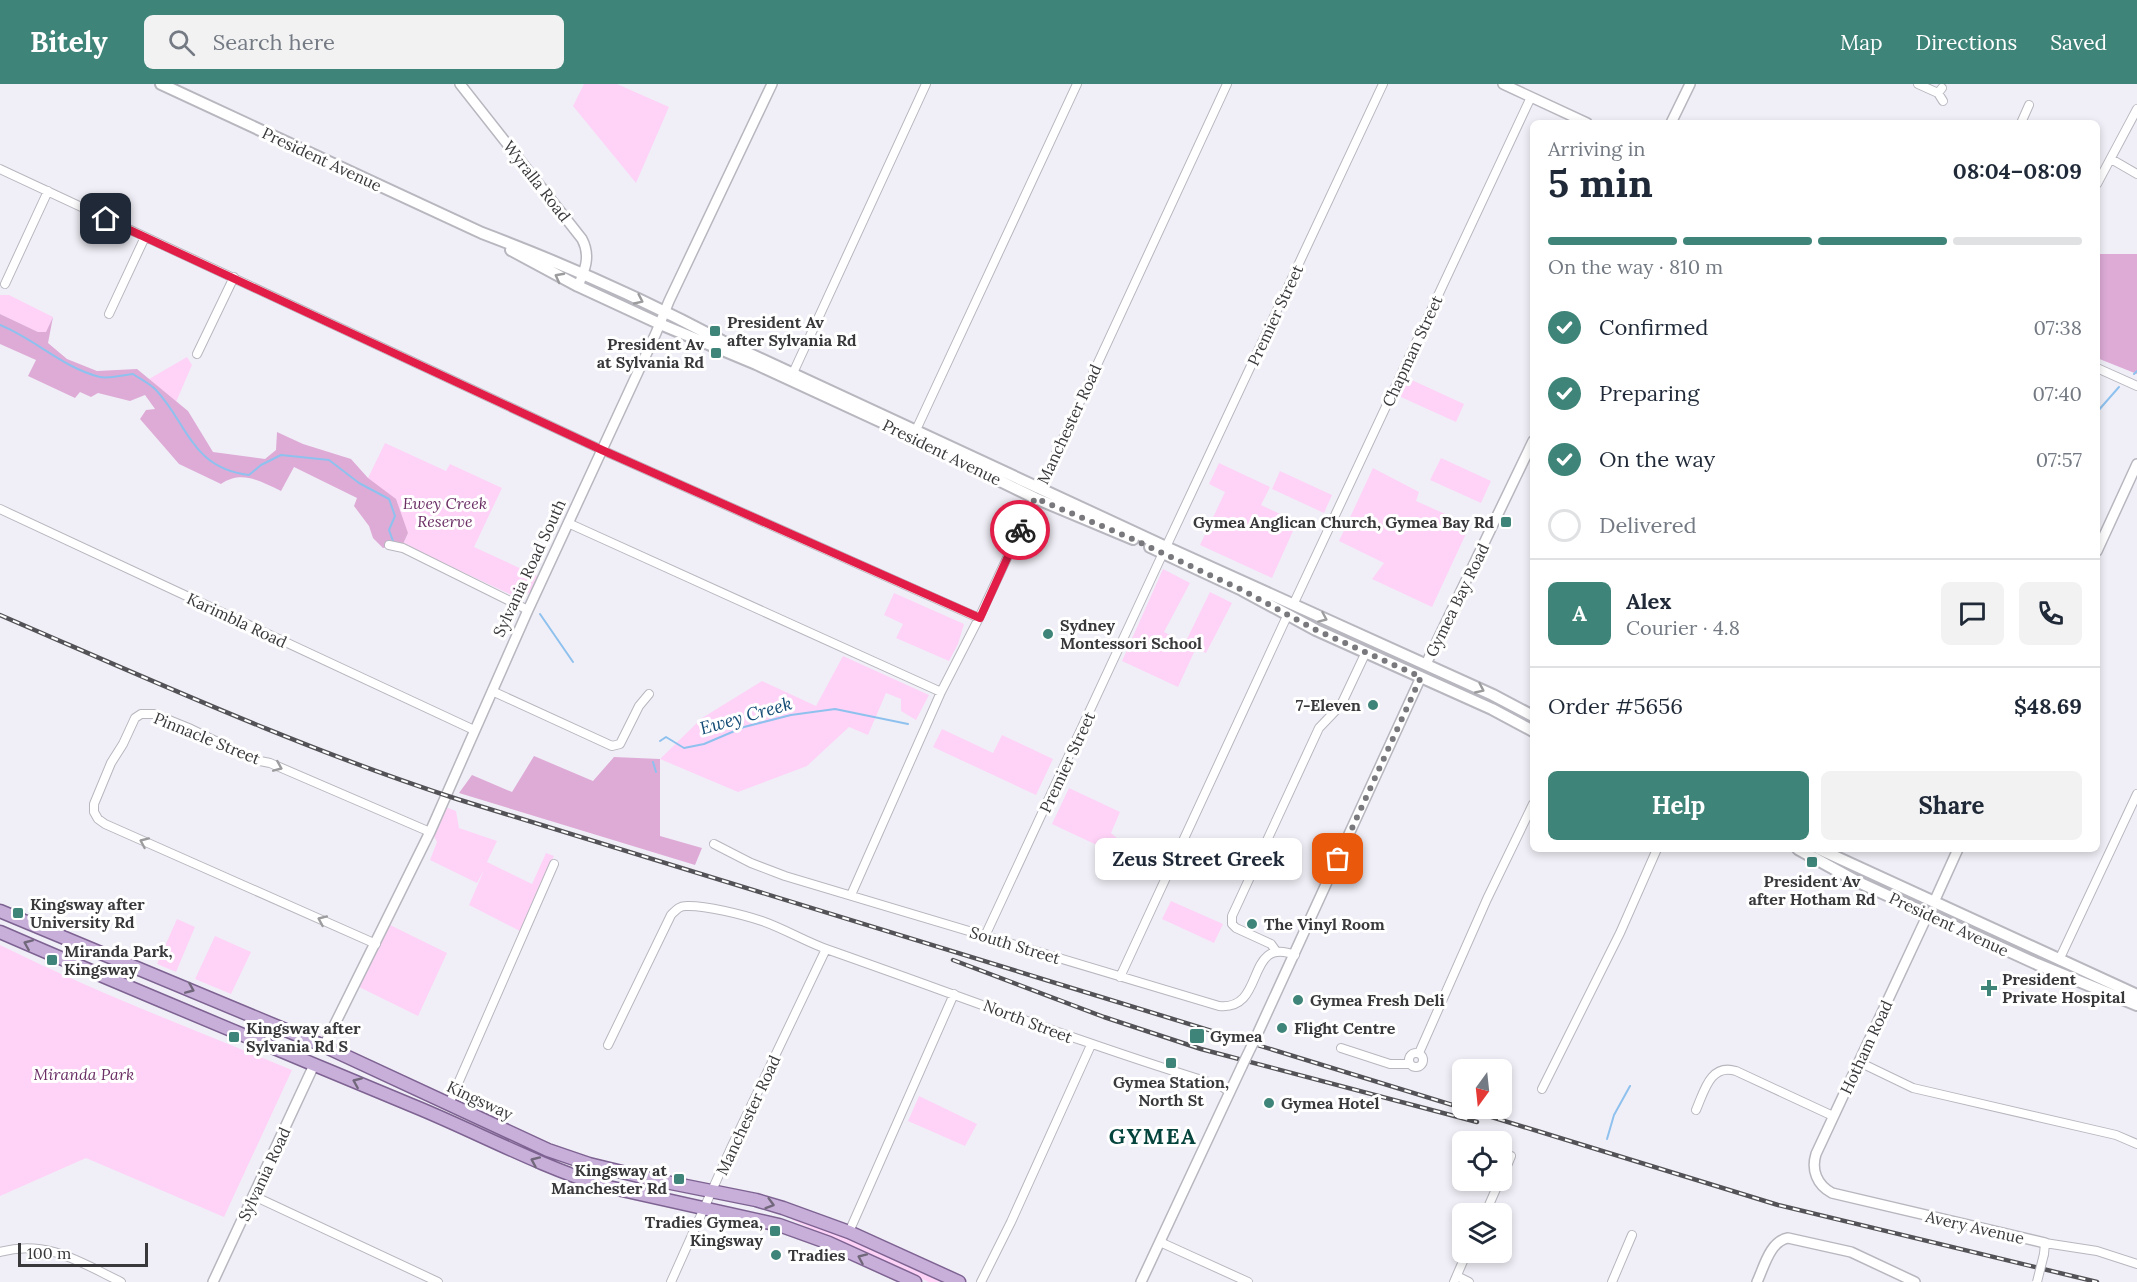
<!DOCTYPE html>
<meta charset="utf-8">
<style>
body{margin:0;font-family:Lora,serif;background:#f2f2f3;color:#1f2937;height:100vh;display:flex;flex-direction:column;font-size:22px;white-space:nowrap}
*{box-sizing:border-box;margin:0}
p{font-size:20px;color:#747a83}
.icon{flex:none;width:33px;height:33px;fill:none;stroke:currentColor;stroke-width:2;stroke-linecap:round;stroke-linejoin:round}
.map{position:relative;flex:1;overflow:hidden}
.sheet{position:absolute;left:1530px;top:36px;width:570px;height:732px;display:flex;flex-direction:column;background:#fff;border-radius:9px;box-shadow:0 3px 9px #0003}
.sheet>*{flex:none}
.needle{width:39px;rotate:195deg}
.controls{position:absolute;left:1452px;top:975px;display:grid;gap:12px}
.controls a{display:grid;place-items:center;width:60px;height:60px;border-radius:9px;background:#fff;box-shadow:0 3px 9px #0003;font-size:30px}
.scale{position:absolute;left:18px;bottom:15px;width:130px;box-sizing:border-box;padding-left:6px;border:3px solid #39393c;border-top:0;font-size:16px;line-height:21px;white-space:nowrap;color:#39393c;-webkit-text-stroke:4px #fff;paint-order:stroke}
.pin{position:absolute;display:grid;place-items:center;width:51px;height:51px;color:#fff;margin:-26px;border-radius:12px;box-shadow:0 3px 9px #0006}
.courier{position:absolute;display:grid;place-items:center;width:60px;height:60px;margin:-30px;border:4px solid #e11d48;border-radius:50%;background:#fff;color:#222;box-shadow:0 2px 8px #0007}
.bubble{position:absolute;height:42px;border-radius:9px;background:#fff;box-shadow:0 3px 9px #0003;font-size:20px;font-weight:700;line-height:42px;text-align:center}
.head em{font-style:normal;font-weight:700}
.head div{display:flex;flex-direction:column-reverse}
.head{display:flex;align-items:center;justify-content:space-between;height:102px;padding:0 18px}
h1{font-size:39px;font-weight:700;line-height:45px}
.bar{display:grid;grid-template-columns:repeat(4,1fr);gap:9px 6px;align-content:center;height:72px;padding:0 18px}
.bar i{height:8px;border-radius:4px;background:#e0e1e3}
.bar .active{background:#3f8479}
.bar p{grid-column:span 4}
.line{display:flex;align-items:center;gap:15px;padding:0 18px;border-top:2px solid #e0e1e3}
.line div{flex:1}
.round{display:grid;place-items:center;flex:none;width:63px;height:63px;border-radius:9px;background:#f2f2f3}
ol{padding:0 18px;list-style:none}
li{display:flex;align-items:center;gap:18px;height:66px}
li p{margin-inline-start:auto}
li .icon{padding:6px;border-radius:50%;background:#3f8479;color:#fff;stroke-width:4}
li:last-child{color:#747a83}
li i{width:33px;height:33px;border:3px solid #e0e1e3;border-radius:50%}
.cta{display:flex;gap:12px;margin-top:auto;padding:12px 18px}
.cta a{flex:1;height:69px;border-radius:9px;background:#3f8479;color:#fff;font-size:24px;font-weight:700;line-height:69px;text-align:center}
.cta a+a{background:#f2f2f3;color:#1f2937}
header{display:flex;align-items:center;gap:36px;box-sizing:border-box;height:84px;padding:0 30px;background:#3f8479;color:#fff}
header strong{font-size:28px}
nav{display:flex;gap:33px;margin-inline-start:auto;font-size:21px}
.search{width:420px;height:54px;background:#f2f2f3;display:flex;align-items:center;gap:15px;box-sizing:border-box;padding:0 21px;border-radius:9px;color:#747a83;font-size:22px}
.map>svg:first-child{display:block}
</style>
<header>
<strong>Bitely</strong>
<div class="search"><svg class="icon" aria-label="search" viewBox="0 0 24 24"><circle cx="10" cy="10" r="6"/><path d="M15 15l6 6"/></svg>Search here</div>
<nav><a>Map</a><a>Directions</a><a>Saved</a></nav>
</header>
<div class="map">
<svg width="2137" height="1198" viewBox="0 0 2137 1198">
<rect width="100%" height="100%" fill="#f0eff7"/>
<!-- green -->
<path fill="#fed3f7" d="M584,0H617L669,23L636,99L573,22Z
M0,211H9L53,233L46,248H38L0,230Z
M187,273L192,281L176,318L149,295Z
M1401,291L1464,320L1456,338L1392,309Z
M385,359L446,387L450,380L502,404L474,463L537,492C532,503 530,515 516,513L403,460L408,449L368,394Z
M1441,374L1491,397L1481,419L1430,396Z
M1219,379L1270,403L1261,421L1297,438L1272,494L1200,461L1225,408L1209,400Z
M1373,384L1419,408L1416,417L1470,441L1432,523L1372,495L1384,479L1339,457Z
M1280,387L1332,411L1324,429L1272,405Z
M1163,485L1190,499L1164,548L1185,559L1210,508L1232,519L1206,569L1196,564L1178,603L1122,577Z
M894,509L964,540L958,560L949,577L896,554L903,540L884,531Z
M843,572L929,611L916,636L901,627V615L886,609L868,651L849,643L807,682L738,708L660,675L702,634L762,597L816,622Z
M942,645L993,669L1002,651L1053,675L1036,711L933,663Z
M1069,704L1120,728L1111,749L1132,767L1159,781L1151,796L1122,781L1103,764L1052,740Z
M443,722L456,727L459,744L497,757L487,778L532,800L546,769L554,772L520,847L469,821L484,786L477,799L430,776L437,758L432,748Z
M1171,817L1223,840L1214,859L1162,835Z
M177,835L195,843L176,888L157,880Z
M386,839L447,869L418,932L355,901Z
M215,852L251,868L231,910L195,895Z
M0,861C95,908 195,946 292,986L224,1133L86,1074L0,1112Z
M919,1012L977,1040L965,1062L908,1037Z
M792,1134L839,1151L941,1198H929L792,1136Z"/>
<!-- forest -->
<path fill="#deabd7" d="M2097,170H2137V290L2097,274Z
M0,230L38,248H46L53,233L48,259L67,275L97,287L137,285L188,327L213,368L265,375L276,366L277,348L303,360L351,375L368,394L396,415L408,449L403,460L383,464L373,454L369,442L354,422L357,414L294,383L281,407C260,397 242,386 221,400L179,380L140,335L146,326L155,325L145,311L130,317L98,309L91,313L80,308L75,314L28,292L36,276L0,260Z
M534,672L593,697L614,673L660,675V752L702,764L695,781L459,709L472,691L512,708Z"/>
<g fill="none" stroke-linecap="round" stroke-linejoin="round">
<!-- stream -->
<path stroke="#8fc1ee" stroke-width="2" d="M0,241C35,255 63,284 100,293C109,295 123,291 133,290C140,295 149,299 156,306C188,340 191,384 249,391L261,381L281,371L329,376L359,399L389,415L395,432L389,446L393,457
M2134,290L2137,287
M2097,328L2119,303
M540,530L573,578
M660,657L666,653L684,664L704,660L744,643L791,631L835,625L908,640
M653,678L656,688
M1607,1055L1614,1031L1630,1002"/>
<defs>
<path id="minor" d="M1918,0L1938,9L1942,4
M1938,9L1943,17
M2021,39L2029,21
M2111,75L2137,90
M0,85L602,366L979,534
M2097,100L2137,25
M5,200L48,107
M109,230L145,153
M197,270L234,193
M2097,284L2137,302
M793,289L926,0
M916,346L1077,0
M1040,404L1227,0
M0,425L474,646
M568,439L941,608
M389,461L403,464L528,526
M1166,463L1383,0
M1293,521L1531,13
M492,607L612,662L620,660L639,622L649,610
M714,760L751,779L785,792L1219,922C1267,927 1244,851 1295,871
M851,811L941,608L979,534L1035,414
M985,852L1163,469
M376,860L105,740L98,735L94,728V720L111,679L123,660L135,634L141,630H154L191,645L255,676L270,679L430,748
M1276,867L1271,860L1236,844L1232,840V832L1319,644L1341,621L1366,568
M2059,876L2137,710
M1120,893L1288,530
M608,961L671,831C676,826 679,822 686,822C705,821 744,831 762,837C785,845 806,858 829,866C960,912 1089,962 1221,1002L1230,1008
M1341,964L1390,980H1410
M1409 976a7 7 0 1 1 14 0a7 7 0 1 1-14 0Z
M1419,969L1487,815L1533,720
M1859,978L1913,1004L2116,1051L2137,1060
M1542,1005L1620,849L1657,765
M449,1020L554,780
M1696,1026C1704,1008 1710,979 1736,987L1833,1032
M1502,1094L1511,1072
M254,1112L438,1198
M1485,1130L1500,1096
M849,1148L954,910
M1160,1158L1248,1198
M0,1168C46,1155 80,1178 121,1198
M2044,1170L2045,1159L2097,1167L2137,1180
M1457,1192L1469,1198
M671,1198L731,1064L826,865
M981,1198L1011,1138L1091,961
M1454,1198L1467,1168
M1612,1198L1632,1151"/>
<path id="tertiary" d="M460,0L582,155C591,172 585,186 578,202
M1503,0L1587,39
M1671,39L1690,0
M2097,467L2137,380
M1426,580L1533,357
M1934,818L1958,765
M1928,830L1816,1070C1811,1086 1817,1101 1832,1109L2045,1159
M1256,953L1421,593
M324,962L430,748L528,526L656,249L669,217L772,0
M213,1198L314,981
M1141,1198L1242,982
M1757,1198C1764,1183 1770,1157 1788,1154L1851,1168L1915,1198"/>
<path id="secondary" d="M161,0L482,149C564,180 645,216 722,257L1166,463L1493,611L1533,632
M511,166L578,202L660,240L756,280L940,365L994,394L1035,414L1133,455
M1150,463L1242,506L1316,546L1492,625L1533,647
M1798,765L1856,797L1943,837L2037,880L2137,921
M1819,765L2137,911"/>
<path id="primary" d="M0,827L324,962L548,1066L589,1080L651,1095L756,1116L783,1124L849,1148L959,1198
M0,848C138,908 277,965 416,1023C479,1049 539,1082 604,1102L779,1141L829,1159L915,1198"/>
</defs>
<!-- minor casing -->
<use href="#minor" stroke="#b8b7bf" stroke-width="10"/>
<!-- tertiary casing -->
<use href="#tertiary" stroke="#b8b7bf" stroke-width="12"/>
<!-- secondary casing -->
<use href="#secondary" stroke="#b8b7bf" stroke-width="14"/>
<!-- primary casing -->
<use href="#primary" stroke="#7e6392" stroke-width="15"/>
<!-- minor -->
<use href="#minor" stroke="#fff" stroke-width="8"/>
<!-- tertiary -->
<use href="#tertiary" stroke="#fff" stroke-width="9"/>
<!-- secondary -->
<use href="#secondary" stroke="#fff" stroke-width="10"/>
<!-- primary -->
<use href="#primary" stroke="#c8afda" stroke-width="12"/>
<defs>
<path id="rail" d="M0,531C151,596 300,664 457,715L1778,1121L2097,1198
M953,876L1104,933L1201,965L1477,1038"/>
</defs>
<!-- rail casing -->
<use href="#rail" stroke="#535357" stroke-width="4.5"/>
<!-- rail -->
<use href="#rail" stroke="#fff" stroke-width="2" stroke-dasharray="7" stroke-linecap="butt"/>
<defs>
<path id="minor-bridge" d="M2037,1198L2044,1170"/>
<path id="tertiary-bridge" d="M1242,982L1256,953"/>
</defs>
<!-- minor-bridge casing -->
<use href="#minor-bridge" stroke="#b8b7bf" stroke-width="10" stroke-linecap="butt"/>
<!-- tertiary-bridge casing -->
<use href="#tertiary-bridge" stroke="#b8b7bf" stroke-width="12" stroke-linecap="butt"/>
<!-- minor-bridge -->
<use href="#minor-bridge" stroke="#fff" stroke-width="8"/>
<!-- tertiary-bridge -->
<use href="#tertiary-bridge" stroke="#fff" stroke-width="9"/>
</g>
<!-- one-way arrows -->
<defs><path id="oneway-chevron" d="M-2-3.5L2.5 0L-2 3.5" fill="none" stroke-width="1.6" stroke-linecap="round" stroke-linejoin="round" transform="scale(1.5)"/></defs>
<g stroke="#9c9c9e">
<use href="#oneway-chevron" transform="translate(559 193) rotate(-152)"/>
<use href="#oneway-chevron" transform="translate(639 216) rotate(25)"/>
<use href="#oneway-chevron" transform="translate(1323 534) rotate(24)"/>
<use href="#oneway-chevron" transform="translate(1480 605) rotate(25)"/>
<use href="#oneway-chevron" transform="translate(278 683) rotate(23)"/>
<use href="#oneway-chevron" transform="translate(144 758) rotate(-156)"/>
<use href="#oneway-chevron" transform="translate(322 836) rotate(-156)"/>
</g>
<g stroke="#72687b">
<use href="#oneway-chevron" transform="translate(28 860) rotate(-157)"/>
<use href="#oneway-chevron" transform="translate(190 905) rotate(23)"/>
<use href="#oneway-chevron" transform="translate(357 998) rotate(-157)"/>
<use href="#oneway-chevron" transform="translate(535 1077) rotate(-156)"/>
<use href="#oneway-chevron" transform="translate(770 1120) rotate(16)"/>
<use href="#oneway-chevron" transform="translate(862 1174) rotate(-156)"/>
</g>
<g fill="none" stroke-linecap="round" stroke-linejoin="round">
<!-- done -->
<path stroke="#79797d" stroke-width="6" stroke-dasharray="0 10.8" d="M1020,446L1035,414L1128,453L1242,506L1316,546L1421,593L1338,775"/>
<!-- route -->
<path stroke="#e11d48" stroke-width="8" d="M106,135L602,366L980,534L1020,446"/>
</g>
<!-- markers -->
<g fill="#3f8479" stroke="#fff" stroke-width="2">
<rect x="709" y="241" width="12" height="12" rx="3"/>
<rect x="710" y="263" width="12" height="12" rx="3"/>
<rect x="1500" y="432" width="12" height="12" rx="3"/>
<circle cx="1048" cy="550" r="6"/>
<circle cx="1373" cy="621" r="6"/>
<rect x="1806" y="772" width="12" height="12" rx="3"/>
<rect x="12" y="823" width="12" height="12" rx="3"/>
<circle cx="1252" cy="840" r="6"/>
<rect x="46" y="870" width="12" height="12" rx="3"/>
<path d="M1986 895h6v6h6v6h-6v6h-6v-6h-6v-6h6z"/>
<circle cx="1298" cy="916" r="6"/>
<circle cx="1282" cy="944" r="6"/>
<rect x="1189" y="944" width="16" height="16" rx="3"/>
<rect x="228" y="947" width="12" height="12" rx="3"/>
<rect x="1165" y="973" width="12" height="12" rx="3"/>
<circle cx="1269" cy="1019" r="6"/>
<rect x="673" y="1089" width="12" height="12" rx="3"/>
<rect x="769" y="1141" width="12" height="12" rx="3"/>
<circle cx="776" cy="1171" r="6"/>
</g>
<g text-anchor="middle" stroke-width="6" stroke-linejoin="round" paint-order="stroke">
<!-- street labels -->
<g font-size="16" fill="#39393c" stroke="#fff">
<text transform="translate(322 75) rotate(25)" y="6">President Avenue</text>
<text transform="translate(537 97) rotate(52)" y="6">Wyralla Road</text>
<text transform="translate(1275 231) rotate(-65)" y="6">Premier Street</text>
<text transform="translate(1412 267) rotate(-65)" y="6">Chapman Street</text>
<text transform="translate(1069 340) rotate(-65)" y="6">Manchester Road</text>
<text transform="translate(942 368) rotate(26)" y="6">President Avenue</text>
<text transform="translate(529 484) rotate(-65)" y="6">Sylvania Road South</text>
<text transform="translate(1457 516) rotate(-64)" y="6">Gymea Bay Road</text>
<text transform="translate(237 536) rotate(25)" y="6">Karimbla Road</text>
<text transform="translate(207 654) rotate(22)" y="6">Pinnacle Street</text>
<text transform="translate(1067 678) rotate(-65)" y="6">Premier Street</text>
<text transform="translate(1949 840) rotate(25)" y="6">President Avenue</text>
<text transform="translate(1015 861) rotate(17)" y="6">South Street</text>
<text transform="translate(1028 937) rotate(21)" y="6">North Street</text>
<text transform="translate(1866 963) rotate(-65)" y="6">Hotham Road</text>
<text transform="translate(480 1016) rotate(25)" y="6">Kingsway</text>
<text transform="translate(748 1031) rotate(-65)" y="6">Manchester Road</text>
<text transform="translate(264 1090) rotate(-65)" y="6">Sylvania Road</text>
<text transform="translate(1975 1143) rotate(13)" y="6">Avery Avenue</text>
</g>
<!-- poi labels -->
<g font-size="16" font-weight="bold" fill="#39393c" stroke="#fff" text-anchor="start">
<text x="727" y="244">President Av<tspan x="727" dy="18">after Sylvania Rd</tspan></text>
<text x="704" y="266" text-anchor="end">President Av<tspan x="704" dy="18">at Sylvania Rd</tspan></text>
<text x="1494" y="444" text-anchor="end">Gymea Anglican Church, Gymea Bay Rd</text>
<text x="1060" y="547">Sydney<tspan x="1060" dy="18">Montessori School</tspan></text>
<text x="1361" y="627" text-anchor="end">7-Eleven</text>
<text x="1812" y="803" text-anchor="middle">President Av<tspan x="1812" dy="18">after Hotham Rd</tspan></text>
<text x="30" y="826">Kingsway after<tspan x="30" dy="18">University Rd</tspan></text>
<text x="1264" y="846">The Vinyl Room</text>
<text x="64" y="873">Miranda Park,<tspan x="64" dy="18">Kingsway</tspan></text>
<text x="2002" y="901">President<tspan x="2002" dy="18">Private Hospital</tspan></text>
<text x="1310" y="922">Gymea Fresh Deli</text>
<text x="246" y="950">Kingsway after<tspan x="246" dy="18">Sylvania Rd S</tspan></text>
<text x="1294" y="950">Flight Centre</text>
<text x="1210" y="958">Gymea</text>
<text x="1171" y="1004" text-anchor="middle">Gymea Station,<tspan x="1171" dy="18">North St</tspan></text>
<text x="1281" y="1025">Gymea Hotel</text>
<text x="667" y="1092" text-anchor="end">Kingsway at<tspan x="667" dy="18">Manchester Rd</tspan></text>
<text x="763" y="1144" text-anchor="end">Tradies Gymea,<tspan x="763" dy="18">Kingsway</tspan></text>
<text x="788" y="1177">Tradies</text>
</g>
<!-- park labels -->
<g font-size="16" font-style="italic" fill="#6b2f65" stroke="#fff">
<text x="445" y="425">Ewey Creek<tspan x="445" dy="18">Reserve</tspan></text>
<text x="84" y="996">Miranda Park</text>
</g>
<!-- water labels -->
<g font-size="18" font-style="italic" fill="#154d77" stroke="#fff">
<text transform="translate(746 632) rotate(-16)" y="6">Ewey Creek</text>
</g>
<!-- district labels -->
<g font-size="22" font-weight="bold" letter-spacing="1.5" fill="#05443d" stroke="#fff">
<text x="1153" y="1060">GYMEA</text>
</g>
</g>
</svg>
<div class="controls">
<a><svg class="needle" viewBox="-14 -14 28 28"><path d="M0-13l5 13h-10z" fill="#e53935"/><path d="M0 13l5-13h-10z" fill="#747a83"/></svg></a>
<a><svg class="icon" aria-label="locate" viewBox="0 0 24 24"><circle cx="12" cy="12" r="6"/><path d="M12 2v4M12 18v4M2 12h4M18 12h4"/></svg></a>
<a><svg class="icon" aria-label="layers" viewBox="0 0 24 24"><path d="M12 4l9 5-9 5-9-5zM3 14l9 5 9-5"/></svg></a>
</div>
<div class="scale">100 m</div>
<div class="pin" style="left:1338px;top:775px;background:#ea580c"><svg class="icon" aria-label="bag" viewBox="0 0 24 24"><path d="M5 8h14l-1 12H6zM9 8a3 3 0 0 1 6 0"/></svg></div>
<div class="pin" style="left:106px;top:135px;background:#1f2937"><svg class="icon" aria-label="home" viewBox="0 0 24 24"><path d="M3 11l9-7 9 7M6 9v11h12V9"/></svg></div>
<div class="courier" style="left:1020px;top:446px"><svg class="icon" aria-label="bike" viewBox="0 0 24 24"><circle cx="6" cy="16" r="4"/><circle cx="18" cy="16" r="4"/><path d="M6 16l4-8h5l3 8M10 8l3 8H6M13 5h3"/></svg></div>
<div class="bubble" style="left:1095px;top:754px;width:207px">Zeus Street Greek</div>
<section class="sheet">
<div class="head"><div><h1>5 min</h1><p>Arriving in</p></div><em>08:04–08:09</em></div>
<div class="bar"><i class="active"></i><i class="active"></i><i class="active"></i><i></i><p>On the way · 810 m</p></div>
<ol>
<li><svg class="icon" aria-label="check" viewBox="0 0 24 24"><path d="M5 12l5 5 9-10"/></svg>Confirmed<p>07:38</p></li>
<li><svg class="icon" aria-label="check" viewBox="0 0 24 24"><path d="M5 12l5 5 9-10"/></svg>Preparing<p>07:40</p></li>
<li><svg class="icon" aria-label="check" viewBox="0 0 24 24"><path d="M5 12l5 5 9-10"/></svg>On the way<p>07:57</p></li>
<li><i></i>Delivered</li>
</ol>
<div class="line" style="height:108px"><b class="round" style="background:#3f8479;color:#fff">A</b><div><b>Alex</b><p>Courier · 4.8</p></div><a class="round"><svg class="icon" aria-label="chat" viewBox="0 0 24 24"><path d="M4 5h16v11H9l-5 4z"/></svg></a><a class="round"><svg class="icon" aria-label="phone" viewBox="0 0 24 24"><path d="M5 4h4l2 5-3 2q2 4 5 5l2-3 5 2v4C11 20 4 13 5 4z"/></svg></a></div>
<div class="line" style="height:78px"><div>Order #5656</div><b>$48.69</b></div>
<div class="cta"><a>Help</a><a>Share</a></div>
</section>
</div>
